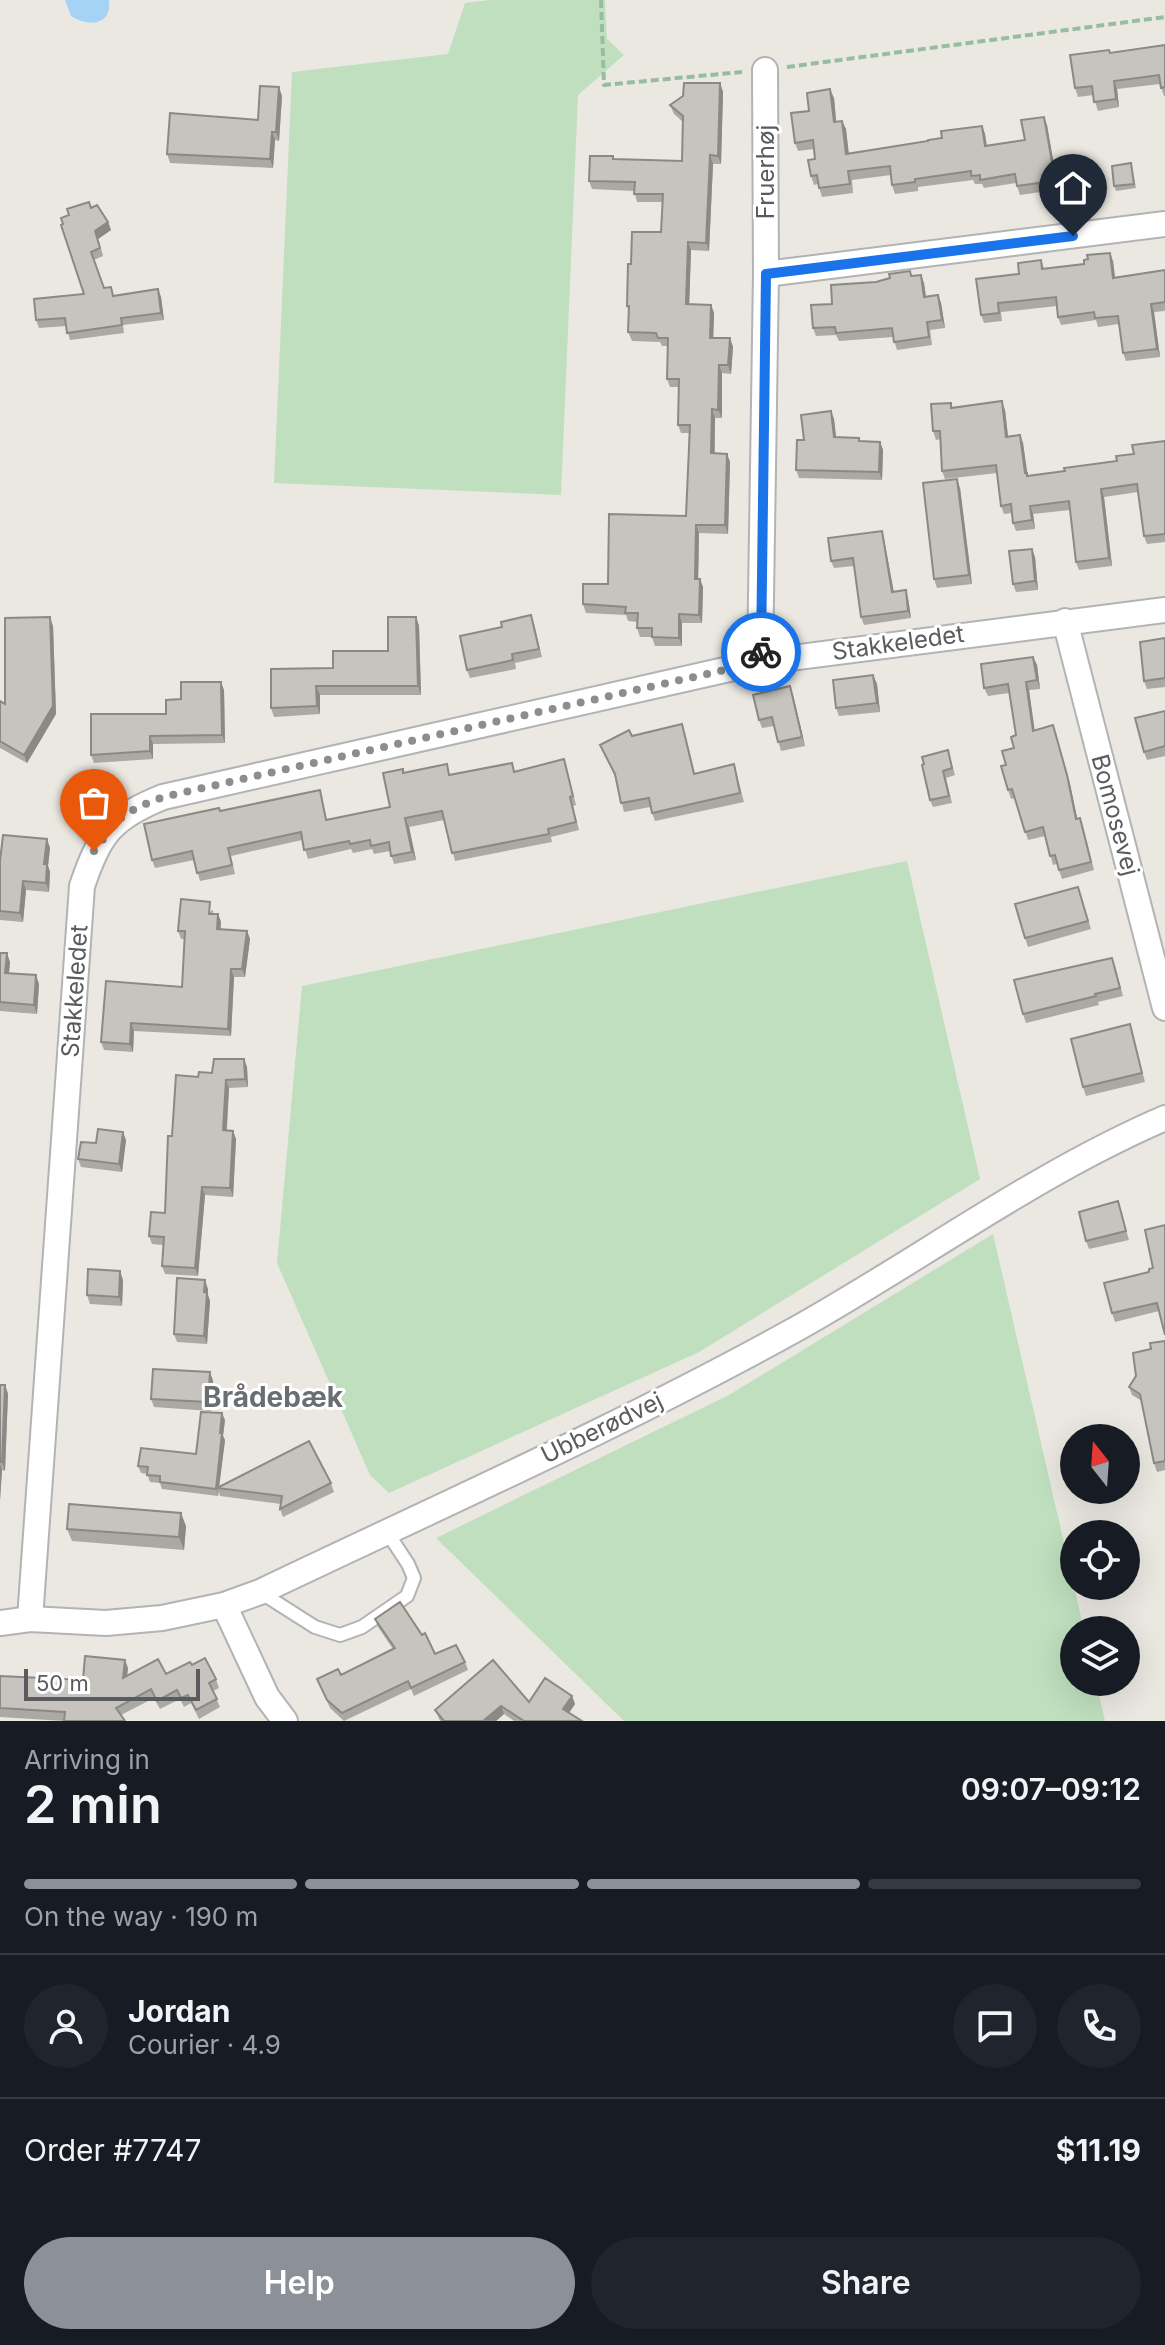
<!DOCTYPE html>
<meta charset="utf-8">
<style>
body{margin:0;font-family:Inter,sans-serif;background:#20242c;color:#f1f3f6;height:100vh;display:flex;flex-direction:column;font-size:30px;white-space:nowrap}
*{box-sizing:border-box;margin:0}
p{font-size:26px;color:#9ea1a6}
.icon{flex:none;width:44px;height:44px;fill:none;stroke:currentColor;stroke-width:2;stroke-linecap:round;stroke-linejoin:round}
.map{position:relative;height:1721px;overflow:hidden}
.sheet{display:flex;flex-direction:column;background:#171b24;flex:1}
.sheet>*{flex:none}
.needle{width:52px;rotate:343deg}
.tools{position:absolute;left:1060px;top:1424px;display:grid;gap:16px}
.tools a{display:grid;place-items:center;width:80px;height:80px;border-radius:50%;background:#171b24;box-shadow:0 8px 32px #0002;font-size:40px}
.scale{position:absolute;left:24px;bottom:20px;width:176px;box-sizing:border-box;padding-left:8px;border:4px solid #595c5f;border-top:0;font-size:22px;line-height:28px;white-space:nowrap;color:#595c5f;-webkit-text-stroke:6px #fff;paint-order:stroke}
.pin{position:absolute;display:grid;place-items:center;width:68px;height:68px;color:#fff;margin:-82px -34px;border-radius:50% 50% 50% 0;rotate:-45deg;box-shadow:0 0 8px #0007}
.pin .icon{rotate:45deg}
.courier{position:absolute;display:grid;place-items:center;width:80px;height:80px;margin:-40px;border:6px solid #1a73e8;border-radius:50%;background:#fff;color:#222;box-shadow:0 2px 10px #0007}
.overview em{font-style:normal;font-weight:600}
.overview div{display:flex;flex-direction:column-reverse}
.overview{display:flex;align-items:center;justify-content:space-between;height:136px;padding:0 24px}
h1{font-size:52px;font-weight:600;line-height:60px}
.bar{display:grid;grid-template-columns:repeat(4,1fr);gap:12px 8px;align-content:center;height:96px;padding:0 24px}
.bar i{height:10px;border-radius:6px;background:#363941}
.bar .active{background:#8c9099}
.bar p{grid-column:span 4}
.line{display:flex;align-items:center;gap:20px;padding:0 24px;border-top:2px solid #363941}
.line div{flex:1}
.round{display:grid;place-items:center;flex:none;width:84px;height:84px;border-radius:42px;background:#20242c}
.button{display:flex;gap:16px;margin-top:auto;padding:16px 24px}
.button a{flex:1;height:92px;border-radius:48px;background:#8c9099;color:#fff;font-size:32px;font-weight:600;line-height:92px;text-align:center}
.button a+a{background:#20242c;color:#f1f3f6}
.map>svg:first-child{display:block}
</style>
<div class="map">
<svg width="1165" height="1721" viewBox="0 0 1165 1721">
<rect width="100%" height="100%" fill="#eae8e0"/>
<!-- green -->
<path fill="#bfdfbf" d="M490,0H605L607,39L624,55L578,95L561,495L274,483L292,72L448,54L465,3Z
M907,861L980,1179L699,1352L389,1493L370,1475L277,1263L302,986Z
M993,1234L1084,1630H1074V1682H1096L1105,1721H624L436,1538L729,1395Z"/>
<!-- water -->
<path fill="#a5d3f5" d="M65,0H109C112,26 88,27 71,16Z"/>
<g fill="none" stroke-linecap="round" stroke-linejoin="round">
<defs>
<path id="lane" d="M260,1592L315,1627L340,1635L362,1627L407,1596L414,1578L408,1564L387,1532"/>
<path id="street" d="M765,70L766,274
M1065,621L1165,1008
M760,662L766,274L1165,224
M224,1605L267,1697L285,1721
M30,1619L82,886C100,834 111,818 163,797L760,662L1165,610
M0,1623L30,1619L106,1623L162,1618L224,1605L260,1592C440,1506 623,1425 798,1328C921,1259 1035,1174 1165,1118"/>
</defs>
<!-- lane casing -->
<use href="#lane" stroke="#b1b3b6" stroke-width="16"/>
<!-- street casing -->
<use href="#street" stroke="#b1b3b6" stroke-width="28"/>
<!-- path -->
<path stroke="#97bda1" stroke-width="4" stroke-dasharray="8 4" stroke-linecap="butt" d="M601,0L604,85L742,72
M787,67L1165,17"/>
<!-- lane -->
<use href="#lane" stroke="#fff" stroke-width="12"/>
<!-- street -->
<use href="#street" stroke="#fff" stroke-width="24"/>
</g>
<!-- wall -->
<path fill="#aba9a4" d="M1165,45V96H1164L1160,84L1117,89L1119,107L1098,111L1093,95L1078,97L1075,88L1110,53Z
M720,83L723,92L721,164H713L709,251L691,250L689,304L711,305L714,313L713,338H730L733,347L731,374L722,373V418H715V453L727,454L730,462L728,534L699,533L698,579L703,587L702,623H682V646H655L652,637H640L637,628V622L628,621L626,615L586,613L583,604L686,516L689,433H681L678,425L679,387H670L667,379L668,346H662L660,342L632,341L628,332L629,313L627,306L631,264L661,232L663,202H637L634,191L592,189L589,181L615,159L682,161L683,122L674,114L670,105Z
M282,96L279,141L275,140L273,168L170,163L167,154L258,120Z
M834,98L836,121H842L846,129L848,154L928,141L982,126L985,134L987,146L1025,140L1047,125L1053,162L1071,168L1075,194L1044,199L1041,192L1020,195L1016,183L984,188L982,184H975L973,180L918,187V191L895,194L892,185L891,175L852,180L853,193L822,197L818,184L814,185L811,176L815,159L814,149L798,151L795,143L809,111Z
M1131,163L1136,188L1116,191L1114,186Z
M91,208L108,222L111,230L98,239L103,256L94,260L104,288L114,296L158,289L161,297L164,320L123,325L124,333L70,340L66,326L39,328L36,320L84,294Z
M1041,260L1044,268L1113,261L1115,277L1165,270V311L1154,312L1160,357L1126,361L1123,353L1119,324L1098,327L1096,320L1061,325L1058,317L1057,306L1001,312L1002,321L984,323L981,315L1019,274Z
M910,271L912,276L924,283L926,297L938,295L941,303L945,328L930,330L932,345L897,350L893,337L839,341L836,335L816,336L813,328L832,304L876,282L890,278Z
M951,403L953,408L1005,410L1008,436L1020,435L1023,443L1028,476L1065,471L1117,461L1165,441V542L1147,544L1144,536L1138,492L1104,497L1112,566L1079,570L1076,562L1070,510L1033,514L1035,529L1016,531L1013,523L1012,513L1004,514L1001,506L997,473L945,479L942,471L941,439L936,440L933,431Z
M831,411L834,419L836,437L860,441L880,442L883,450L882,480L799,478L796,470L804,440Z
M960,488L972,584L937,588L934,579Z
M884,539L894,592L908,598L911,618L864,625L861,617L854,566L834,568L831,561Z
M1035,557L1038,590L1016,592L1013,584Z
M416,617L419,626L421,695H320V714L274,717L271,708L333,668L388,651Z
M534,624L542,657L515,663L516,669L470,678L467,670Z
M53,626L56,714L27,763L0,748V701L5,704Z
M1165,638V687L1147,689L1144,681Z
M1033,657L1037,665L1040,689L1029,690L1034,730L1056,734L1070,784L1077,818H1080L1083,826L1094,870L1062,879L1057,864L1053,865L1045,836L1028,840L1015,798L1011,799L1008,790L1006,765L1014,748L1016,735L1009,693L988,696L984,688Z
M873,675L877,684L880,712L839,716L836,708Z
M224,690L225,743L153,744V759L94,763L91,755L166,714L181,699Z
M793,695L805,746L781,751L774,726L762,728L759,720Z
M1165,711V756L1147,760L1144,752Z
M685,733L695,774L734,764L744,802L655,821L650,807L624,812L616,779L600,745L632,736Z
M948,750L955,775L946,778L952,803L933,807L930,800Z
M564,759L576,805L573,806L579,830L551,837L552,842L455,861L444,820L409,827L416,860L394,864L390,851L374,854L372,849L353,853L351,849L308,859L302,840L231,856L235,874L200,881L194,860L155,868L152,860L221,811L320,790L327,820L390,807L404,773L450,775L515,771Z
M47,839L50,848L48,866L50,872L49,892L26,890L23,922L0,920V861Z
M1078,887L1091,929L1028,947L1025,938Z
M213,910V914H218L221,922L220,929L247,931L250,939L245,977H234L231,1036L134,1031L133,1052L104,1050L101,1042L182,987L185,939H181L178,931Z
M0,953L10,962L9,973L39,984L37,1014L0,1011Z
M1088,964L1115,966L1123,996L1098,1002L1099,1005L1026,1023L1023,1014Z
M1130,1024L1145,1082L1086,1096L1083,1087Z
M247,1067L248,1087L229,1088L227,1130L233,1131L236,1139L233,1197L205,1195L198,1276L165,1274L162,1266L163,1245L152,1244L149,1236L165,1213L172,1136L198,1077L212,1073Z
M126,1140L122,1172L81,1167L78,1159Z
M1118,1201L1129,1240L1089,1249L1086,1241Z
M1165,1225L1159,1311L1115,1322L1112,1313L1153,1268Z
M123,1280L122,1306L90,1304L87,1295Z
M208,1289V1295L210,1301L207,1344L177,1342L174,1334Z
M1165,1341V1470L1157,1472L1154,1463L1142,1401L1132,1395L1129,1387L1151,1349Z
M210,1372L213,1381L211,1411L154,1407L151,1399Z
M0,1385H5L8,1394L5,1471L2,1470L0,1500Z
M225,1420L223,1436L225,1440L219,1486L331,1483L334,1492L283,1517L280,1509L281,1504L220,1496L219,1492L218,1496L162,1489L160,1483L150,1482L147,1474L141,1473L138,1466L196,1454Z
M186,1526L184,1550L72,1541L67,1529Z
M375,1619L435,1654L465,1662L468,1670L414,1696L411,1689L344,1721L330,1708L317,1679L341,1675L393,1649L378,1627Z
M192,1665L216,1679L219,1688L213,1691L220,1707L199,1719L191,1703L184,1707L180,1699L160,1709L154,1698L121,1715L64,1721L0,1717V1676L83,1680L128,1668L127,1675L166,1674Z
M572,1696L575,1704L569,1713L582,1721H514L504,1714L496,1721H440L435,1710L529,1702Z"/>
<!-- shaded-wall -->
<path fill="#8b8986" d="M1114,81L1117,89L1119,107L1116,99Z
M720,83L723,92L721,164L718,156Z
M279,87L282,96L279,141L276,132Z
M830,89L834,98L837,130L834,122Z
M1044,117L1047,125L1055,170L1052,162Z
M842,121L846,129L850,163L846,154Z
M982,126L985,134L988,155L985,146Z
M272,132L275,140L273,168L270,159Z
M710,155L713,164L709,251L706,243Z
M1068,159L1071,168L1075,194L1072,185Z
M108,222L111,230L98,239L103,256L95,231Z
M688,242L691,250L689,312L686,304Z
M1110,253L1113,261L1116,286L1113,278Z
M921,275L924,283L927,305L924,297Z
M158,289L161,297L164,320L161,313Z
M938,295L941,303L945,328L942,320Z
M1151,304L1154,312L1160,357L1157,349Z
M711,305L714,313L713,346L710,338Z
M730,338L733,347L731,374L728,365Z
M719,365L722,373V418L718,410Z
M1002,401L1005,410L1009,445L1006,437Z
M712,409L715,418L714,462L711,453Z
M831,411L834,419L837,445L834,437Z
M1020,435L1023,443L1028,481L1025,473Z
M880,442L883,450L882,480L879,472Z
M727,454L730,462L728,534L725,525Z
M957,479L960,488L972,584L969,575Z
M1101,489L1104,497L1112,566L1109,558Z
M1030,506L1033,514L1035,529L1032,520Z
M696,525L699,533L698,587L695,579Z
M882,531L884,539L895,600L892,592Z
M1032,549L1035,557L1038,590L1035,581Z
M700,579L703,587L702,623L699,615Z
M906,590L908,598L911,618L908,611Z
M679,614L682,623V646L679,638Z
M50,617L53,626L56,714L27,763L24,755Z
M416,617L419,626L421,695L418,686Z
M1033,657L1037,665L1040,689L1037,680Z
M873,675L877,684L880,712L877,703Z
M221,682L224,690L225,743L222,735Z
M1026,682L1029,690L1036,739L1033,731Z
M316,686L320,695V714L317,706Z
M790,686L793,695L805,746L802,737Z
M1053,725L1070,784L1079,827L1076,819Z
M150,736L153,744V759L150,751Z
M405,818L409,827L416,860L412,852Z
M47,839L50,848L48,866L50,872L49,892L46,883L44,864Z
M23,881L26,890L23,922L20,913Z
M218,914L221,922L220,937L217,929Z
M247,931L250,939L245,977L242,969Z
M7,953L10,962L8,982L5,973Z
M231,969L234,977L231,1036L228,1029Z
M36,975L39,984L37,1014L34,1005Z
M131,1023L134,1031L133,1052L130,1044Z
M244,1059L247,1067L248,1087L245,1079Z
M226,1080L229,1088L226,1138L223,1130Z
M233,1131L236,1139L233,1197L230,1188Z
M123,1132L126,1140L122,1172L119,1164Z
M202,1187L205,1195L198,1276L195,1268Z
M120,1271L123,1280L122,1306L119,1297Z
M205,1280L208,1289V1295L210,1301L207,1344L204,1336Z
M210,1372L213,1381L211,1411L208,1402Z
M5,1385L8,1394L5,1471L2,1462Z
M222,1413L225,1420L223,1436L225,1440L219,1488H217L218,1496L216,1489Z
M0,1464L2,1470L0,1500Z
M181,1513L186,1526L184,1550L179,1537Z
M125,1660L128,1668L126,1686L123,1678Z
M572,1696L575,1704L566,1717L563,1709Z
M501,1706L504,1714L496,1721H483Z"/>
<!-- building -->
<path fill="#c7c4bf" stroke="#8b8986" stroke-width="2" d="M1165,45V87L1161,88L1159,75L1114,81L1116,99L1094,102L1092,86L1075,88L1070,55L1109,50L1110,53Z
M684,83H720L718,156L710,155L706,243L688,242L686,304L711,305L710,338H730L728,365H719L718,410L712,409L711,453L727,454L725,525H696L695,579H700L699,615L679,614V638L652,637V628H637L638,613H625L626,607L583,604V584H608L609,514L686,516L690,425H678L679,379H667L668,338H658L656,333L628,332L629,306H627L628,264H631L632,232H661L663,194H634L635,182L589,181L590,156H613V159L682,161L683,116L670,105L683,96Z
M260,86L279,87L276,132H272L270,159L167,154L170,113L258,120Z
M830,89L834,122L842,121L846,154L928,141V140L942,138L941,131L982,126L985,146L1025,140L1021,120L1044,117L1052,162L1068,159L1072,185L1040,190L1039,183L1017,186L1015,174L980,180V175L971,176V171L915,179V182L892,185L890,166L848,171L850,184L819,188L817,175L811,176L808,160L815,159L813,140L795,143L791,113L809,111L807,93Z
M1131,163L1134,184L1114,186L1112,166Z
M89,202L91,208L97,205L108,222L95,231L100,248L91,252L104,288L111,287L113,296L158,289L161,313L121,318L122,325L67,333L65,318L36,320L34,299L84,294L61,225L63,224L61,218L69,215L67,209Z
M1110,253L1113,278L1165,270V302L1151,304L1157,349L1123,353L1118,316L1095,318L1094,312L1058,317L1056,297L998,303L999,313L981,315L976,279L1019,274L1018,263L1041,260L1042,269L1084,264V260L1088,259L1087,255Z
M910,271L911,276L921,275L924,297L938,295L942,320L927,322L929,337L894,342L892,328L836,333L835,327L813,328L811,305L832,304L831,285L876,282L890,278L889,274Z
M1002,401L1006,437L1020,435L1025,473H1027V476L1065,471L1064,468L1117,461L1116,456L1134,454L1132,445L1165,441V534L1144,536L1137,484L1101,489L1109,558L1076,562L1069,501L1030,506L1032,520L1013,523L1011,504L1001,506L996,465L942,471L940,431H933L931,404L951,403V408Z
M831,411L834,437L859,438V441L880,442L879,472L796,470L797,440H804L801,415Z
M957,479L969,575L934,579L923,483Z
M882,531L892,592L906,590L908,611L861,617L853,558L831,561L828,538Z
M1032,549L1035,581L1013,584L1009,551Z
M531,615L539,649L512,654L513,660L467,670L460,636L502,627L501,622Z
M50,617L53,706L24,755L0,741V701L5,704V618Z
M388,617H416L418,686H316L317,706L271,708V669L333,668V651H388Z
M1165,638V678L1144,681L1140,642Z
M1033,657L1037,680L1026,682L1033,731L1053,725L1067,775L1076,819L1080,818L1091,862L1059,870L1055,855L1050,856L1043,827L1025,832L1012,789L1008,790L1001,766L1006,765L1002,751L1014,748L1011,737L1016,735L1008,684L984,688L981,664Z
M873,675L877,703L836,708L833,680Z
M181,682H221L222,735L150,736V751L91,755V714H166V700L181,699Z
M790,686L802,737L778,742L772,717L759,720L753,695Z
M1165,711V746L1144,752L1135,718Z
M682,724L694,774L734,764L740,793L652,813L649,798L621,803L615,774L600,745L629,730L632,736Z
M948,750L952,768L943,771L949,796L930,800L922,765L924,764L922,757Z
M564,759L573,796L570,797L576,822L548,829L549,834L452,853L442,811L405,818L412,852L391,856L389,842L371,846L370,840L350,844L349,841L304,850L301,832L228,848L232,865L197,873L192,851L152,860L144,824L219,808L220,811L320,790L326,820L390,807L383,773L403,769V773L447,764L449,775L512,763L514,772Z
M3,835L47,839L44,864H47L46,883L23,881L20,913L0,911V861Z
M1078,887L1088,921L1025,938L1015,904Z
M181,899L210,902L209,914H218L217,929L247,931L242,969H231L228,1029L131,1023L130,1044L101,1042L106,981L182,987L185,931H178Z
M0,953H7L5,973L36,975L34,1005L0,1002Z
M1112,958L1120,988L1095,994L1096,996L1023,1014L1014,980Z
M1130,1024L1142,1073L1083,1087L1071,1039Z
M214,1059H244L245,1079L226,1080L223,1130L233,1131L230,1188L202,1187L195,1268L162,1266L164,1237L149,1236L151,1212L165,1213L168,1136H172L176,1075L198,1077L199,1072L212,1073Z
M98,1129L123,1132L119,1164L78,1159L81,1142L96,1143Z
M1118,1201L1126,1231L1086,1241L1079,1212Z
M1165,1225V1335L1157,1303L1112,1313L1104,1283L1149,1272V1269L1153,1268L1145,1230Z
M88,1269L120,1271L119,1297L87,1295Z
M177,1278L205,1280L204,1292L207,1293L204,1336L174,1334Z
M1165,1341V1461L1154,1463L1140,1394L1129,1387L1136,1376L1133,1353L1151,1349L1150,1343Z
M153,1369L210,1372L208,1402L151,1399Z
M0,1385H5L2,1462H0Z
M201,1412L222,1413L220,1433H222L216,1489L160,1482V1476L147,1475L148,1467L138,1466L141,1448L196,1454Z
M309,1441L331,1483L280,1509L282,1496L217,1488Z
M69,1504L181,1513L179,1537L67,1529Z
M400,1602L422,1635L425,1633L435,1654L456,1645L465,1662L411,1688L408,1681L342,1713L327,1700L317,1679L338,1669L341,1675L395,1648L375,1619Z
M85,1656L125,1660L123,1678L158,1659L166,1674L190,1662L192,1665L205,1658L216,1679L209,1683L217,1699L196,1710L188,1695L181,1698L177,1690L157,1701L151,1689L116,1708L125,1721H64L65,1712L0,1708V1676L83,1680Z
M493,1660L529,1702L545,1678L572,1696L563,1709L582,1721H524L501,1706L483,1721H444L435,1710Z"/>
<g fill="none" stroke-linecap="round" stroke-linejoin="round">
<!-- done -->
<path stroke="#8c8d8c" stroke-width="8" stroke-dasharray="0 14.4" d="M94,851L116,821L138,807L163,797L760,662L761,652"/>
<!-- route -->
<path stroke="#1a73e8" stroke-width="10" d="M761,652L766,274L1073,236"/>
</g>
<g text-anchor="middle" stroke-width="6" stroke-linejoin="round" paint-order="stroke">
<!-- street labels -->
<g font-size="24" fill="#595c5f" stroke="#fff">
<text transform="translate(766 172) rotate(-90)" y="8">Fruerhøj</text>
<text transform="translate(898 643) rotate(-8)" y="8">Stakkeledet</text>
<text transform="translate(1115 815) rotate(75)" y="8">Bomosevej</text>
<text transform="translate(75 991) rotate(-86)" y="8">Stakkeledet</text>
<text transform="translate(602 1428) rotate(-26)" y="8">Ubberødvej</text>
</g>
<!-- quarter labels -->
<g font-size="28" font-weight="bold" fill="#6a6e71" stroke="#fff">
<text x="273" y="1407">Brådebæk</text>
</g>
</g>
</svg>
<div class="tools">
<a><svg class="needle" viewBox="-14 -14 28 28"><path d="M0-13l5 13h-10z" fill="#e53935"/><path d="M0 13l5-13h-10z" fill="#9ea1a6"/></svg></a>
<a><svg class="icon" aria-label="locate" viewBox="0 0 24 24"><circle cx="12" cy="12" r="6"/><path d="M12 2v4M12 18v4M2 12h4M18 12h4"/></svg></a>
<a><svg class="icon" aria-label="layers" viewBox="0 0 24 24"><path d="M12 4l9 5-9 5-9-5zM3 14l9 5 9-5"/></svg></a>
</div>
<div class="scale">50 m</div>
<div class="pin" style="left:94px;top:851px;background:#ea580c"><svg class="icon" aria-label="bag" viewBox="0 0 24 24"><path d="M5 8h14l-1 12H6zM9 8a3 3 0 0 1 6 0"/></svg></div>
<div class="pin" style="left:1073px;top:236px;background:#1f2937"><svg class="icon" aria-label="home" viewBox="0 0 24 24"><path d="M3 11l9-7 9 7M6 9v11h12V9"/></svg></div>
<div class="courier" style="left:761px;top:652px"><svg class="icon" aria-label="bike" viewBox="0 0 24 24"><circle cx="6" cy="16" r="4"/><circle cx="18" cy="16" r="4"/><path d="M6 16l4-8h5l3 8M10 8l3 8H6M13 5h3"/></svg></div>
</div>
<section class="sheet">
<div class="overview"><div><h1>2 min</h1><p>Arriving in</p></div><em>09:07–09:12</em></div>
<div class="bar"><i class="active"></i><i class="active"></i><i class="active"></i><i></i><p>On the way · 190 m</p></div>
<div class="line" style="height:144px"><a class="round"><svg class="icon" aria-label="person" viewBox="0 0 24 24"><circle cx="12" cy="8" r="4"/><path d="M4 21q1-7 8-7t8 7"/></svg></a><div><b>Jordan</b><p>Courier · 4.9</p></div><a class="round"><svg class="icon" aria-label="chat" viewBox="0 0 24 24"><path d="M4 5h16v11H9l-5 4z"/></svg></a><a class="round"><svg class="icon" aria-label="phone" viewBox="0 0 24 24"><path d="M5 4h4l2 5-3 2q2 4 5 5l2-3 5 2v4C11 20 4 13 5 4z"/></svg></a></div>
<div class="line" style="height:104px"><div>Order #7747</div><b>$11.19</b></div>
<div class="button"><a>Help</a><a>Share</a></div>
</section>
